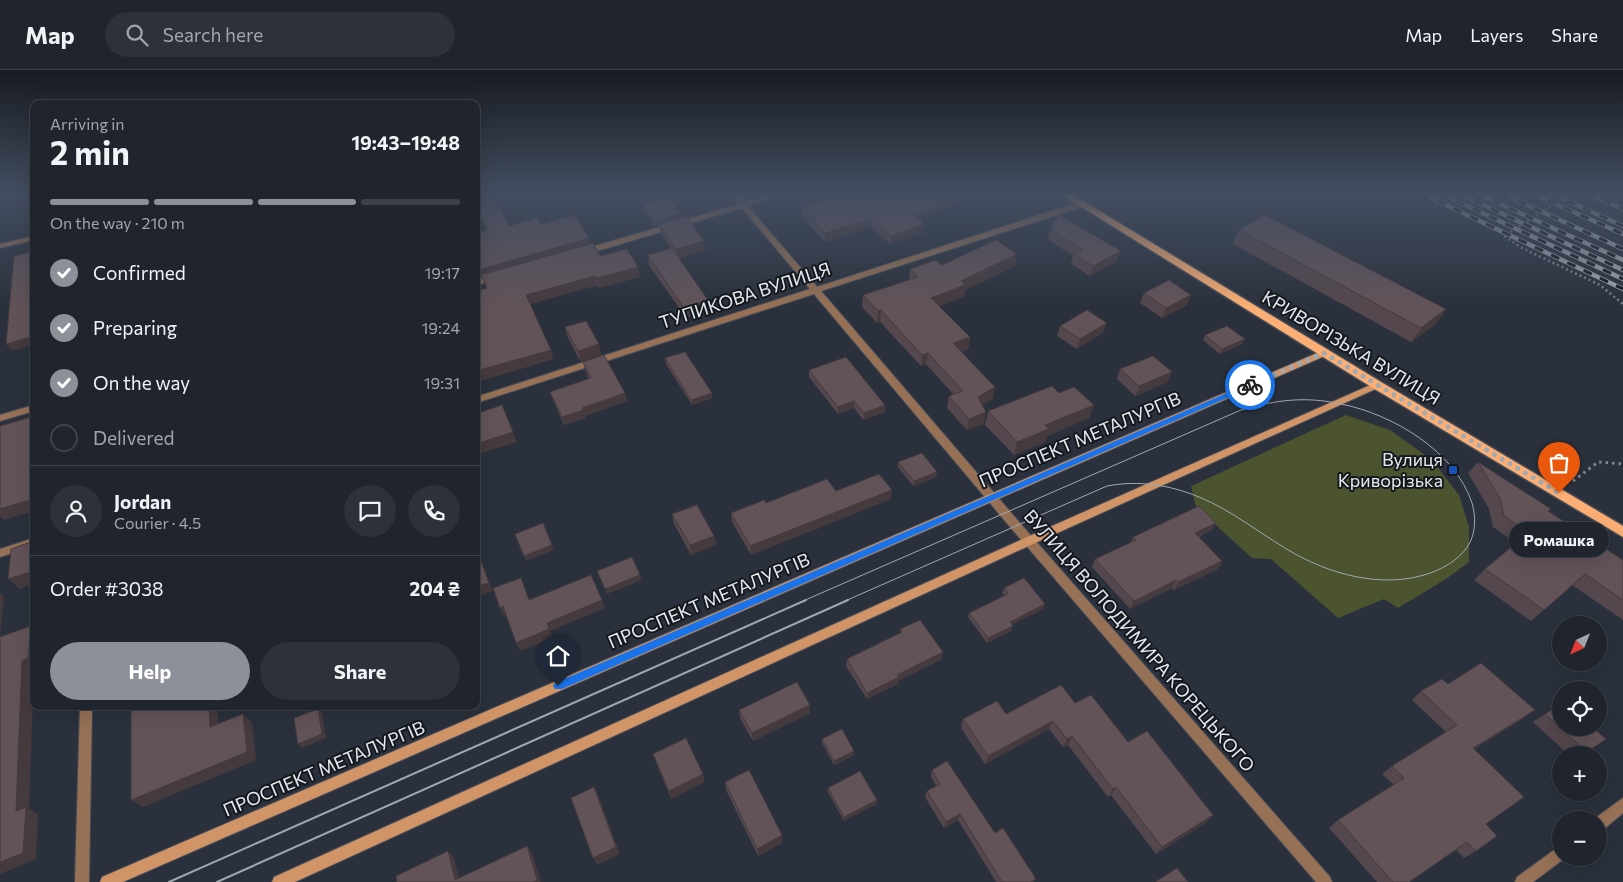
<!DOCTYPE html>
<meta charset="utf-8">
<style>
body{margin:0;font-family:Commissioner,sans-serif;background:#2d3139;color:#f1f3f6;height:100vh;display:flex;flex-direction:column;font-size:19px;white-space:nowrap}
*{box-sizing:border-box;margin:0}
p{font-size:16px;color:#a2a5aa}
.icon{flex:none;width:28px;height:28px;fill:none;stroke:currentColor;stroke-width:2;stroke-linecap:round;stroke-linejoin:round}
.map{position:relative;flex:1;overflow:hidden}
.details{position:absolute;left:30px;top:30px;width:450px;height:610px;display:flex;flex-direction:column;background:#20252d;border-radius:10px;box-shadow:0 5px 20px #0002,0 0 0 1px #3d4249}
.details>*{flex:none}
.needle{width:32px;rotate:223deg}
.fabs{position:absolute;left:1552px;top:546px;display:grid;gap:10px}
.fabs a{display:grid;place-items:center;width:55px;height:55px;border-radius:50%;background:#20252d;box-shadow:0 5px 20px #0002,0 0 0 1px #3d4249;font-size:25px}
.pin{position:absolute;display:grid;place-items:center;width:42px;height:42px;color:#fff;margin:-51px -21px;border-radius:50% 50% 50% 0;rotate:-45deg;box-shadow:0 0 5px #0007}
.pin .icon{rotate:45deg}
.courier{position:absolute;display:grid;place-items:center;width:50px;height:50px;margin:-25px;border:4px solid #1a73e8;border-radius:50%;background:#fff;color:#222;box-shadow:0 1px 6px #0007}
.bubble{position:absolute;height:35px;border-radius:18px;background:#20252d;box-shadow:0 5px 20px #0002,0 0 0 1px #3d4249;font-size:16px;font-weight:700;line-height:35px;text-align:center}
.overview em{font-style:normal;font-weight:700}
.overview div{display:flex;flex-direction:column-reverse}
.overview{display:flex;align-items:center;justify-content:space-between;height:85px;padding:0 20px}
h1{font-size:32px;font-weight:700;line-height:38px}
.bar{display:grid;grid-template-columns:repeat(4,1fr);gap:8px 5px;align-content:center;height:60px;padding:0 20px}
.bar i{height:6px;border-radius:4px;background:#3d4249}
.bar .current{background:#8c9099}
.bar p{grid-column:span 4}
.line{display:flex;align-items:center;gap:12px;padding:0 20px;border-top:1px solid #3d4249}
.line div{flex:1}
.round{display:grid;place-items:center;flex:none;width:52px;height:52px;border-radius:26px;background:#2d3139}
ol{padding:0 20px;list-style:none}
li{display:flex;align-items:center;gap:15px;height:55px}
li p{margin-inline-start:auto}
li .icon{padding:5px;border-radius:50%;background:#8c9099;color:#fff;stroke-width:4}
li:last-child{color:#a2a5aa}
li i{width:28px;height:28px;border:2px solid #3d4249;border-radius:50%}
.action{display:flex;gap:10px;margin-top:auto;padding:10px 20px}
.action a{flex:1;height:58px;border-radius:30px;background:#8c9099;color:#fff;font-size:20px;font-weight:700;line-height:58px;text-align:center}
.action a+a{background:#2d3139;color:#f1f3f6}
header{display:flex;align-items:center;gap:30px;box-sizing:border-box;height:70px;padding:0 25px;background:#20252d;border-bottom:1px solid #3d4249}
header strong{font-size:24px}
nav{display:flex;gap:28px;margin-inline-start:auto;font-size:18px}
.search{width:350px;height:45px;background:#2d3139;display:flex;align-items:center;gap:12px;box-sizing:border-box;padding:0 18px;border-radius:28px;color:#a2a5aa;font-size:19px}
.map>svg:first-child{display:block}
</style>
<header>
<strong>Map</strong>
<div class="search"><svg class="icon" aria-label="search" viewBox="0 0 24 24"><circle cx="10" cy="10" r="6"/><path d="M15 15l6 6"/></svg>Search here</div>
<nav><a>Map</a><a>Layers</a><a>Share</a></nav>
</header>
<div class="map">
<svg width="1623" height="812" viewBox="0 0 1623 812">
<rect width="100%" height="100%" fill="#2a313c"/>
<!-- green -->
<path fill="#4c542f" d="M1346,345L1390,360L1432,390L1459,425L1469,457V492L1446,509L1398,538L1384,529L1338,548L1271,489L1252,488L1196,437L1191,416Z"/>
<g fill="none" stroke-linecap="round" stroke-linejoin="round">
<defs>
<path id="service" d="M1611,123L1623,124V129L1611,125Z"/>
<path id="minor" d="M730,123H737L745,132L775,123H787L748,136L817,217L1079,132H1085V136L821,221L1019,452L1330,807L1332,812H1316L1011,458L814,224L476,333V327L810,219L742,138L587,184H581L580,182L581,180L739,134Z
M34,166V170L0,178V174Z
M495,205H498V209L476,215V210Z
M34,335V341L0,351V345Z
M34,468V476L0,487V479Z
M80,636H92L89,812H75Z
M1623,728V743L1604,759L1599,761V750L1594,749Z
M1561,775V788H1565L1533,812H1515L1517,807Z"/>
<path id="secondary" d="M1324,280L1328,283L1327,285L123,812H100L102,807Z
M1377,312L1380,313L1382,315L1380,317L1033,474L295,812H272L274,807L1025,468Z"/>
<path id="primary" d="M1059,123H1070L1381,312L1623,456V467L1373,318Z"/>
</defs>
<!-- service casing -->
<use href="#service" stroke="#484e59" stroke-width="2"/>
<!-- minor casing -->
<use href="#minor" stroke="#484e59" stroke-width="2"/>
<!-- secondary casing -->
<use href="#secondary" stroke="#484e59" stroke-width="2"/>
<!-- primary casing -->
<use href="#primary" stroke="#484e59" stroke-width="3"/>
<!-- path-far1 -->
<path stroke="#818790" stroke-width="2.5" stroke-dasharray="2 3" stroke-linecap="butt" d="M1571,123L1504,166L1522,178L1600,215L1623,234"/>
<!-- path -->
<path stroke="#818790" stroke-width="3" stroke-dasharray="2.5 4" stroke-linecap="butt" d="M1573,411L1598,392L1623,394"/>
<!-- service -->
<use href="#service" fill="#967155" fill-rule="evenodd"/>
<!-- minor -->
<use href="#minor" fill="#967155" fill-rule="evenodd"/>
<!-- secondary -->
<use href="#secondary" fill="#d09467" fill-rule="evenodd"/>
<!-- primary -->
<use href="#primary" fill="#fcaf74" fill-rule="evenodd"/>
<!-- tram-far1 -->
<path stroke="#a2a8b0" stroke-width="1" d="M803,531L1241,340C1275,330 1306,326 1341,334C1392,344 1455,381 1472,433C1476,447 1476,463 1468,476C1458,491 1441,500 1424,505C1380,518 1329,504 1290,481C1259,463 1233,441 1199,427C1170,415 1139,410 1107,416L845,531"/>
<!-- tram -->
<path stroke="#a2a8b0" stroke-width="2" d="M169,812L806,530
M217,812L848,530"/>
<defs>
<path id="rail" d="M1421,123L1623,219
M1440,123L1623,209
M1458,123L1623,200
M1476,123L1623,190
M1501,123L1623,179
M1531,123L1623,164
M1550,123L1623,156
M1586,123L1623,139"/>
</defs>
<!-- rail casing -->
<use href="#rail" stroke="#a2a8b0" stroke-width="4.5"/>
<!-- rail -->
<use href="#rail" stroke="#15191e" stroke-width="3" stroke-dasharray="9" stroke-linecap="butt"/>
</g>
<!-- wall -->
<path fill="#54474d" d="M666,123H705L674,133Z
M826,123H975L920,150L924,154L923,162L890,174L871,157L825,172L801,146V137L831,128Z
M476,132L509,156L541,154L590,174L600,186L638,197L640,207L599,218L597,215L530,234L551,280L553,289L476,312V221L486,218L481,206L480,207L476,198V163L487,160L476,139Z
M643,134L681,143V147L705,181L679,188L709,241L686,248L649,195L648,185L671,178L661,164L659,155L655,156L644,139Z
M1050,159L1117,191L1090,206L1071,194L1073,186L1048,169Z
M1239,160L1446,239L1436,254L1411,272L1233,174Z
M942,195L1015,196L965,220L964,226L939,236L970,267L968,279L961,282L993,329L982,335L984,354L967,360L947,338L949,326L954,325L926,294L921,296L880,252L877,253L862,237L863,225L909,210L910,199Z
M1144,223L1187,235L1162,248L1140,233Z
M1060,256L1103,263L1077,279L1057,266Z
M565,257L599,274L601,285L580,291L568,268Z
M1205,265L1242,274L1220,284L1203,270Z
M665,288L712,323V328L692,335L666,294Z
M583,292L627,331L585,346L586,348L564,355L553,330L550,322L589,309L585,300Z
M1120,299L1168,312L1135,326L1117,309Z
M809,300L885,335V342L863,350L854,338L838,344L809,307Z
M1059,323L1094,335L1089,348L1047,366L1045,372L1014,385L985,355L988,341Z
M898,392L937,402L936,407L913,416L898,397Z
M1478,392L1548,442L1623,490V550L1572,515L1531,551L1474,510L1485,499L1516,473L1493,457L1489,439L1468,403Z
M836,421L891,429L751,485L732,452L731,443L766,433Z
M672,444L714,466L716,475L691,485L674,454Z
M1216,453L1211,460L1199,467L1222,491L1218,499L1174,520L1172,518L1130,539L1092,497L1095,489L1131,472L1133,467Z
M1004,518L1044,539L1012,554L1013,556L1011,561L987,573L968,547L969,543L1005,526L1002,523Z
M900,559L942,589L898,611V614L867,629L846,596L847,589L900,564Z
M1448,614L1524,648L1474,679L1486,754L1476,781L1464,788L1456,780L1409,812H1377L1329,758L1338,750L1394,715L1382,704L1392,696L1446,662L1412,630L1421,621Z
M1075,633L1128,672L1213,745L1207,752L1156,784L1111,725L1108,727L1068,675L1063,677L1049,659L985,694L961,658L963,649L1006,644Z
M739,640L810,643L753,671L740,648Z
M1545,644L1606,669L1582,685H1569L1533,652Z
M822,669L854,685L834,695L822,673Z
M653,684L703,704L704,712L671,729L656,692Z
M932,700L995,763L1034,812H996L958,750L944,758L925,727L927,721L936,716L931,707Z
M725,712L782,765V773L758,786L726,720Z
M828,718L877,730L876,734L844,751L828,722Z"/>
<!-- shaded-wall -->
<path fill="#453a3e" d="M675,123H705L674,133L672,124Z
M958,123H975L913,154L914,145Z
M34,143V149L30,144Z
M681,143V148L655,156V151Z
M871,149V157L825,172V163Z
M924,154L923,162L890,174L891,166Z
M589,168L590,175L480,207L478,200Z
M704,171L705,181L678,189L676,179Z
M1121,181L1117,191L1090,206L1093,196Z
M1017,184L1015,196L965,220L964,226L930,240L931,228L961,211Z
M638,197L640,207L599,218L597,208Z
M595,206L597,215L529,234L526,225Z
M1191,225L1187,235L1162,248L1166,238Z
M708,230L709,241L686,248L684,238Z
M1446,239L1436,254L1411,272L1421,258Z
M881,240L880,252L877,253L878,241Z
M1107,253L1103,263L1077,279L1080,269Z
M34,266V275L12,281L6,274Z
M970,267L968,279L952,285L953,273Z
M1245,269L1242,274L1220,284L1222,279Z
M599,274L601,285L580,291L578,281Z
M551,280L553,289L476,312V301Z
M928,283L926,294L921,296L922,285Z
M1172,302L1168,312L1135,326L1139,316Z
M995,317L993,329L976,338L978,327Z
M625,323L627,331L585,346L586,348L564,355L562,347L582,338Z
M712,323V328L692,335L691,330Z
M854,331V338L838,344V337Z
M885,335V342L863,350L864,343Z
M1094,335L1089,348L1047,366L1045,372L1014,385L1017,372L1045,355Z
M986,342L984,354L967,360L969,349Z
M513,362L517,372L476,385V374Z
M937,402L936,407L913,416L914,411Z
M892,420L891,429L751,485L750,476Z
M34,423V441L4,450L0,447V439Z
M1216,453L1211,460L1191,470L1195,463Z
M714,466L716,475L691,485L690,475Z
M552,475L554,480L526,491L524,486Z
M480,488L484,497L493,521L476,527V517Z
M1222,491L1218,499L1174,520L1178,512Z
M34,501V514L20,519L8,509Z
M640,505L642,510L607,524L605,519Z
M1176,510L1172,518L1130,539L1134,531Z
M0,523L4,527L0,565Z
M602,530L605,538L550,561L553,568L520,581L516,573L547,553Z
M1045,534L1044,539L1008,556L1010,552Z
M503,536L507,545L504,546L500,538Z
M31,556L34,558V599L29,739L38,744L36,789L0,804V792L16,741L22,591Z
M1013,556L1011,561L987,573L988,568Z
M943,582L942,589L898,611V614L867,629V623L897,605Z
M810,635V643L753,671L752,663Z
M209,636H217L220,666L210,657Z
M318,639L322,643L326,668L302,678L298,674Z
M1535,640L1524,648L1462,686L1473,678Z
M243,644L252,653L256,690L143,737L131,730Z
M1053,651L1049,659L985,694L988,686Z
M1072,666L1068,675L1063,677L1067,669Z
M854,681V685L834,695V691Z
M703,704L704,712L671,729L669,721Z
M594,717L598,725L620,784L597,795L593,788Z
M1116,717L1111,725L1108,727L1113,719Z
M877,730L876,734L844,751V747Z
M960,744L958,750L944,758L946,752Z
M1213,745L1207,752L1156,784L1162,777Z
M782,765V773L758,786L757,779Z
M527,776L532,783L541,812H533Z
M448,781L454,788L460,812L455,810Z"/>
<!-- building -->
<path fill="#625359" stroke="#453a3e" d="M32,123H34V143L30,144Z
M836,123H958L914,145L924,154L891,166L871,149L825,163L801,137L839,126Z
M494,127L509,156L537,148L541,154L575,145L589,168L478,200L476,196V163L488,160L476,136V132Z
M669,127L681,143L655,151L643,134Z
M1059,145L1121,181L1093,196L1074,184L1082,180L1050,159Z
M1265,145L1446,239L1421,258L1239,160Z
M686,146L704,171L676,179L659,154Z
M34,164V266L6,274L14,186L32,182Z
M996,170L1017,184L961,211L965,215L931,228L970,267L953,273L995,317L978,327L986,342L969,349L949,326L963,321L928,283L922,285L881,240L878,241L863,225L918,207L910,199L936,190L942,195Z
M593,173L600,186L627,179L638,197L597,208L595,206L526,225L551,280L476,301V221L487,218L481,205Z
M672,178L708,230L684,238L648,185Z
M1169,210L1191,225L1166,238L1144,223Z
M1087,240L1107,253L1080,269L1060,256Z
M586,251L599,274L578,281L565,257Z
M1227,256L1245,269L1222,279L1205,265Z
M685,282L712,323L691,330L665,288Z
M604,285L625,323L582,338L583,340L562,347L550,322L591,308L583,292Z
M1153,286L1172,302L1139,316L1120,299Z
M846,287L885,335L864,343L854,331L838,337L809,300Z
M1052,316L1059,323L1074,317L1094,335L1045,355L1049,359L1017,372L988,341Z
M502,335L513,362L476,374V344Z
M34,346L33,429L0,439V356Z
M922,383L937,402L914,411L898,392Z
M1478,392L1551,439L1548,441L1623,490V530L1585,504L1544,540L1485,499L1528,463L1504,446L1500,428Z
M879,404L892,420L750,476L731,443L764,430L766,433L827,409L836,421Z
M697,435L714,466L690,475L672,444Z
M1199,436L1216,453L1195,463L1222,491L1178,512L1176,510L1134,531L1095,489L1136,470L1133,467Z
M543,453L552,475L524,486L515,464Z
M34,471V501L8,509L11,479Z
M632,487L640,505L605,519L597,501Z
M480,488L489,513L476,517V490Z
M591,505L602,530L547,553L549,559L516,573L503,536L500,538L493,518L521,508L529,530Z
M1024,508L1045,534L1010,552L1013,556L988,568L969,543L1008,524L1004,518Z
M920,550L943,582L897,605L899,607L867,623L847,589L902,562L900,559Z
M31,556L28,588L22,591L16,741L26,737L23,783L0,792V567Z
M1481,593L1535,640L1473,678L1524,727L1486,754L1497,766L1476,781L1467,772L1409,812H1393L1338,750L1404,708L1392,696L1457,655L1421,621L1442,609L1448,614Z
M797,612L810,635L752,663L739,640Z
M1061,615L1075,633L1091,625L1128,672L1147,661L1213,745L1162,777L1116,717L1113,719L1072,666L1067,669L1053,651L988,686L963,649L997,631L1006,644Z
M1561,634V658H1593L1606,669L1587,682L1545,644Z
M131,636H209L210,657L243,644L247,682L131,730Z
M318,639L322,664L298,674L294,648Z
M842,659L854,681L834,691L822,669Z
M686,668L703,704L669,721L653,684Z
M947,691L995,763L1003,758L1036,809L1030,812H1002L960,744L946,752L927,721L940,714L932,700Z
M749,700L782,765L757,779L725,712Z
M860,701L877,730L844,747L828,718Z
M594,717L616,777L593,788L571,728Z
M527,776L537,810L533,812H397L396,806L448,781L455,810Z
M1177,798L1188,812H1155Z"/>
<!-- sky -->
<linearGradient id="sky" x2="0" y2="1"><stop stop-color="#171b21"/><stop offset="0.52" stop-color="#444e61"/><stop offset="1" stop-color="#444e61" stop-opacity="0"/></linearGradient>
<rect width="1623" height="237" fill="url(#sky)"/>
<!-- route -->
<path fill="#1a73e8" d="M1250,313L1252,314V317L562,619H555L553,616L555,613Z"/>
<g fill="none" stroke-linecap="round" stroke-linejoin="round">
<!-- done -->
<path stroke="#a3a9b1" stroke-width="5" stroke-dasharray="0 9" d="M1250,315L1324,283L1559,423"/>
</g>
<!-- markers -->
<rect fill="#1a4fb4" stroke="#15191e" stroke-width="2" x="1448" y="395" width="10" height="10" rx="2.5"/>
<g text-anchor="middle" stroke-width="4" stroke-linejoin="round" paint-order="stroke">
<!-- street labels -->
<g font-size="18" fill="#e4e9f0" stroke="#15191e">
<text transform="translate(745 226) rotate(-18)" y="6">ТУПИКОВА ВУЛИЦЯ</text>
<text transform="translate(1351 278) rotate(31)" y="6">КРИВОРІЗЬКА ВУЛИЦЯ</text>
<text transform="translate(1080 370) rotate(-23)" y="6">ПРОСПЕКТ МЕТАЛУРГІВ</text>
<text transform="translate(709 531) rotate(-23)" y="6">ПРОСПЕКТ МЕТАЛУРГІВ</text>
<text transform="translate(1139 571) rotate(49)" y="6">ВУЛИЦЯ ВОЛОДИМИРА КОРЕЦЬКОГО</text>
<text transform="translate(324 699) rotate(-23)" y="6">ПРОСПЕКТ МЕТАЛУРГІВ</text>
</g>
<!-- poi labels -->
<g font-size="18" fill="#e4e9f0" stroke="#15191e" text-anchor="end">
<text x="1443" y="396">Вулиця<tspan x="1443" dy="21">Криворізька</tspan></text>
</g>
</g>
</svg>
<div class="fabs">
<a><svg class="needle" viewBox="-14 -14 28 28"><path d="M0-13l5 13h-10z" fill="#e53935"/><path d="M0 13l5-13h-10z" fill="#a2a5aa"/></svg></a>
<a><svg class="icon" aria-label="locate" viewBox="0 0 24 24"><circle cx="12" cy="12" r="6"/><path d="M12 2v4M12 18v4M2 12h4M18 12h4"/></svg></a>
<a>+</a>
<a>−</a>
</div>
<div class="pin" style="left:1559px;top:423px;background:#ea580c"><svg class="icon" aria-label="bag" viewBox="0 0 24 24"><path d="M5 8h14l-1 12H6zM9 8a3 3 0 0 1 6 0"/></svg></div>
<div class="pin" style="left:558px;top:616px;background:#1f2937"><svg class="icon" aria-label="home" viewBox="0 0 24 24"><path d="M3 11l9-7 9 7M6 9v11h12V9"/></svg></div>
<div class="courier" style="left:1250px;top:315px"><svg class="icon" aria-label="bike" viewBox="0 0 24 24"><circle cx="6" cy="16" r="4"/><circle cx="18" cy="16" r="4"/><path d="M6 16l4-8h5l3 8M10 8l3 8H6M13 5h3"/></svg></div>
<div class="bubble" style="left:1509px;top:452px;width:100px">Ромашка</div>
<section class="details">
<div class="overview"><div><h1>2 min</h1><p>Arriving in</p></div><em>19:43–19:48</em></div>
<div class="bar"><i class="current"></i><i class="current"></i><i class="current"></i><i></i><p>On the way · 210 m</p></div>
<ol>
<li><svg class="icon" aria-label="check" viewBox="0 0 24 24"><path d="M5 12l5 5 9-10"/></svg>Confirmed<p>19:17</p></li>
<li><svg class="icon" aria-label="check" viewBox="0 0 24 24"><path d="M5 12l5 5 9-10"/></svg>Preparing<p>19:24</p></li>
<li><svg class="icon" aria-label="check" viewBox="0 0 24 24"><path d="M5 12l5 5 9-10"/></svg>On the way<p>19:31</p></li>
<li><i></i>Delivered</li>
</ol>
<div class="line" style="height:90px"><a class="round"><svg class="icon" aria-label="person" viewBox="0 0 24 24"><circle cx="12" cy="8" r="4"/><path d="M4 21q1-7 8-7t8 7"/></svg></a><div><b>Jordan</b><p>Courier · 4.5</p></div><a class="round"><svg class="icon" aria-label="chat" viewBox="0 0 24 24"><path d="M4 5h16v11H9l-5 4z"/></svg></a><a class="round"><svg class="icon" aria-label="phone" viewBox="0 0 24 24"><path d="M5 4h4l2 5-3 2q2 4 5 5l2-3 5 2v4C11 20 4 13 5 4z"/></svg></a></div>
<div class="line" style="height:65px"><div>Order #3038</div><b>204 ₴</b></div>
<div class="action"><a>Help</a><a>Share</a></div>
</section>
</div>
